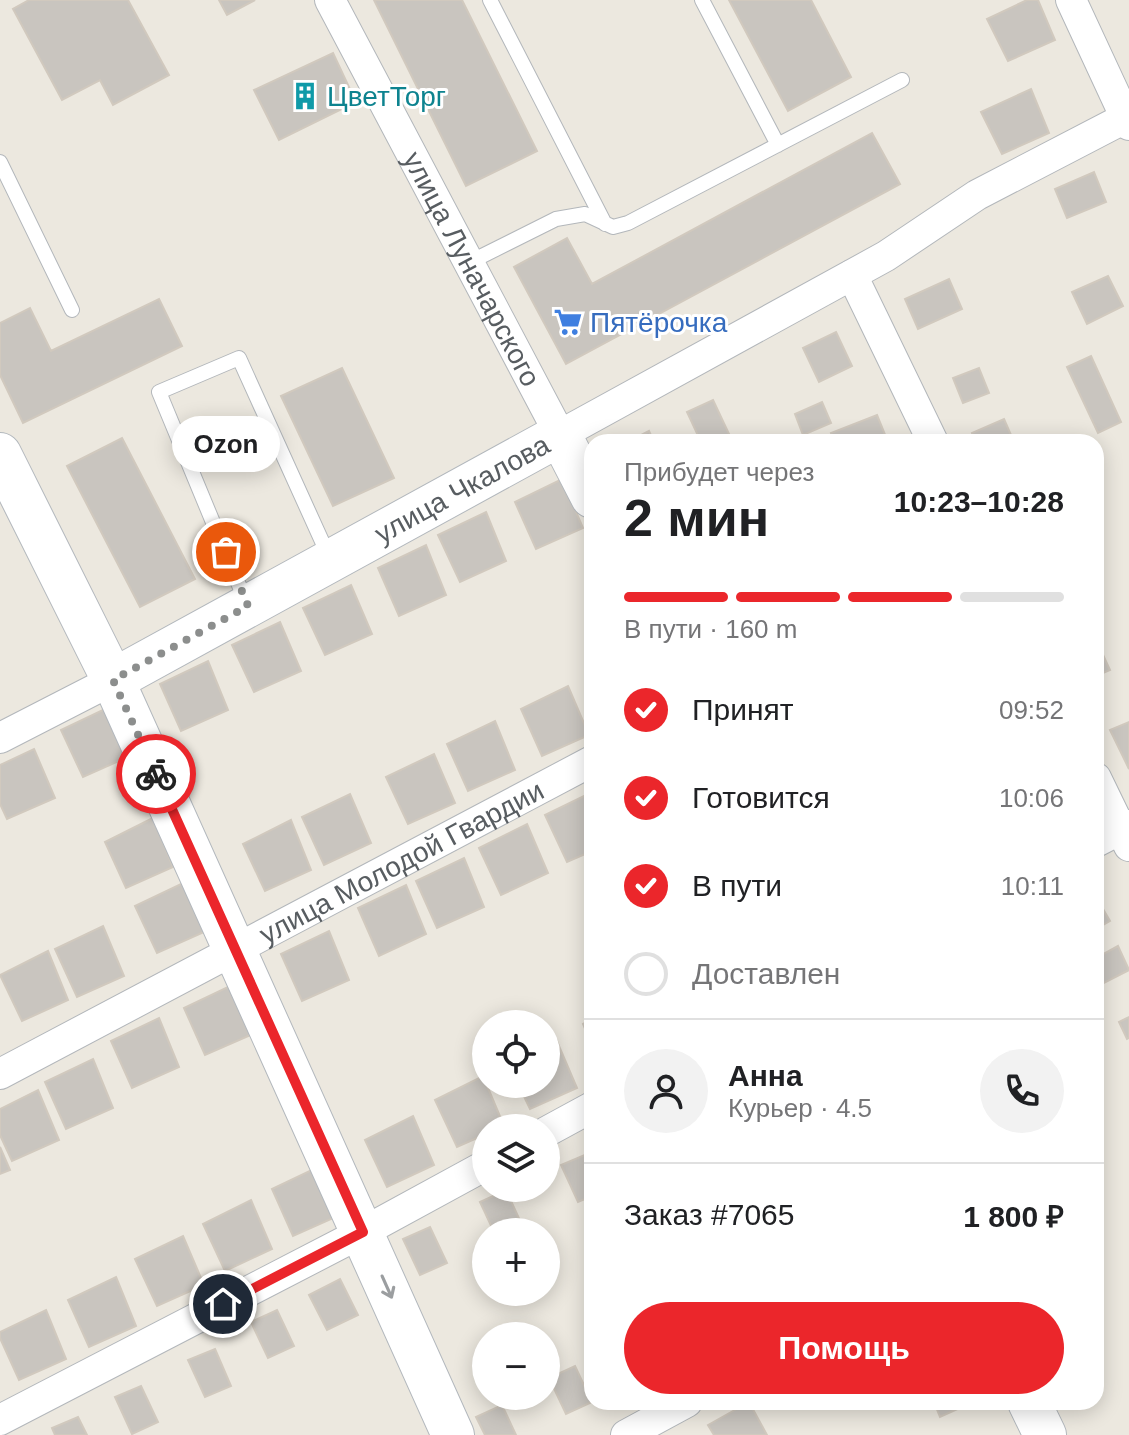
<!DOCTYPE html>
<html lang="ru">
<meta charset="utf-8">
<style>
body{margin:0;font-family:Helvetica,sans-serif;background:#f2f2f2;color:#202124;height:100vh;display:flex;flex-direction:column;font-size:30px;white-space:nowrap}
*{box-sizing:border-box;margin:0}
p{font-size:26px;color:#757577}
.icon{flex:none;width:44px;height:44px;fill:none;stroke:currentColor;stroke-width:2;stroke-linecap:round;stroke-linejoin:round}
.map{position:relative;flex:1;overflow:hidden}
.sheet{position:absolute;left:584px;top:434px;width:520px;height:976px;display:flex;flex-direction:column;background:#fff;border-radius:24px;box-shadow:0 4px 20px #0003}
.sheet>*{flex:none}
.controls{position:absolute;left:472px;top:1010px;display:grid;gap:16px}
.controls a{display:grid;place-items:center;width:88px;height:88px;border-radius:50%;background:#fff;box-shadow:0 4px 20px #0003;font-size:40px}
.pin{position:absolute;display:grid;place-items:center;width:68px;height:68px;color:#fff;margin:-34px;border:4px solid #fff;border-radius:50%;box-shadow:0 2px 8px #0007}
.courier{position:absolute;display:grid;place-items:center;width:80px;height:80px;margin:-40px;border:6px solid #eb262b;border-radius:50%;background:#fff;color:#222;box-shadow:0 2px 10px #0007}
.bubble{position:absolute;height:56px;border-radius:28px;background:#fff;box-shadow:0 4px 20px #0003;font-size:26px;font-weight:700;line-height:56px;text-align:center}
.head em{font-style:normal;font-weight:700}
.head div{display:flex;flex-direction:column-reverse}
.head{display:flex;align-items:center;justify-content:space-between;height:136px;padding:0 40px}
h1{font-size:52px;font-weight:700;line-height:60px}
.bar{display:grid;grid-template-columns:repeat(4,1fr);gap:12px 8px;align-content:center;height:96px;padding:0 40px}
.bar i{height:10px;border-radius:6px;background:#e0e0e0}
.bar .current{background:#eb262b}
.bar p{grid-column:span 4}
.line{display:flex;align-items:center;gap:20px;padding:0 40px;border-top:2px solid #e0e0e0}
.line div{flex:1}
.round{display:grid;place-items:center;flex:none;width:84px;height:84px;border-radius:42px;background:#f2f2f2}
ol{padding:0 40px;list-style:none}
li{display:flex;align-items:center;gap:24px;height:88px}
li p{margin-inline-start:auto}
li .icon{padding:8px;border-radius:50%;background:#eb262b;color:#fff;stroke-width:4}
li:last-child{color:#757577}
li i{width:44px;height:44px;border:4px solid #e0e0e0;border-radius:50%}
.primary-button{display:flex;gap:16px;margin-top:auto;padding:16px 40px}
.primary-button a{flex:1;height:92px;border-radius:48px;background:#eb262b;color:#fff;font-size:32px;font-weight:700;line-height:92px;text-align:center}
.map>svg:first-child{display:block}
</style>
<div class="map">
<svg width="1129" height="1435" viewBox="0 0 1129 1435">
<rect width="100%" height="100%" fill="#ece8df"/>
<!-- building -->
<path fill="#c9c5bf" stroke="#d1c9be" stroke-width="2" d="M29,0H128L169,75L113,105L100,80L62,100L13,9Z
M219,0H255L227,15Z
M374,0H462L537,151L466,186Z
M729,0H811L851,77L788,111Z
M1027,0H1038L1055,40L1008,61L987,19Z
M333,53L356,102L279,140L254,90Z
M1031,89L1049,133L1002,154L981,112Z
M872,133L900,184L566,364L514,267L567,238L592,284Z
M1094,172L1106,202L1067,218L1055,189Z
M1108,276L1123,306L1087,324L1072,292Z
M949,279L962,309L918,329L905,299Z
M159,299L182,346L23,423L0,375V323L30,308L51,351Z
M836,332L852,366L819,382L803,348Z
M1091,356L1121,422L1098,433L1067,367Z
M342,368L394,478L333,506L281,396Z
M979,368L989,393L963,403L953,378Z
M713,400L730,436L718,442H701L687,412Z
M822,402L831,423L803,435L795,414Z
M877,415L888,442H835L831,433Z
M1004,419L1014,442H976L972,433Z
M649,431L654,442H628Z
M122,438L195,579L140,607L67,466Z
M562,479L583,528L536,549L515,502Z
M486,512L506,561L460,582L438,535Z
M426,545L446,595L399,616L378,568Z
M351,585L372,634L325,655L303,608Z
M280,622L301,671L254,692L232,645Z
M1098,644L1110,670L1096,676V645Z
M208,661L228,710L181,731L160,684Z
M568,686L589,735L542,756L521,709Z
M109,707L130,756L83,777L61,730Z
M495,721L515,770L468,791L447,744Z
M1129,722V769L1110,730Z
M34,749L55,798L7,819L0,804V765Z
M434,754L455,803L408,824L386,777Z
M592,792V851L567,862L545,815Z
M350,794L371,843L324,865L302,817Z
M153,818L173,867L126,888L105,842Z
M291,820L311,870L265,891L243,844Z
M527,824L548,873L501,895L479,848Z
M464,858L484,907L437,928L416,881Z
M183,883L204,932L157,953L135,906Z
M406,885L426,934L379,956L358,908Z
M1096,897L1110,921L1096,929Z
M103,926L124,976L77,997L55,949Z
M329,931L349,980L302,1001L281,954Z
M1118,946L1129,970L1102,984L1096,972V958Z
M48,951L68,1000L22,1021L0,975Z
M232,985L253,1034L205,1055L184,1008Z
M1129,1017V1038L1127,1039L1119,1022Z
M159,1018L179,1067L132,1088L111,1041Z
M592,1019V1045L583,1024Z
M556,1039L577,1088L530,1109L518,1084H546V1044Z
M93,1059L113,1108L66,1129L45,1082Z
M483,1076L504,1126L486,1128V1134L457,1147L435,1100Z
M38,1090L59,1140L12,1161L0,1135V1109Z
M413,1116L434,1165L387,1187L365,1140Z
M0,1147L10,1170L0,1174Z
M587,1154L592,1164V1196L578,1202L561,1165Z
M320,1166L340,1215L293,1236L272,1189Z
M506,1190L523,1227L512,1232H494L480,1202Z
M251,1200L272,1249L225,1271L203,1224Z
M430,1227L447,1263L420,1275L403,1239Z
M183,1236L204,1285L157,1306L135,1259Z
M116,1277L136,1326L89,1347L68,1300Z
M340,1279L358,1315L327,1330L309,1295Z
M46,1310L66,1359L19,1380L0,1338V1332Z
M277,1310L294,1346L268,1358L251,1322Z
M215,1349L231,1386L205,1397L188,1360Z
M575,1366L592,1402L566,1414L549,1378Z
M141,1386L158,1422L132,1434L115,1397Z
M749,1402L767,1435H714L708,1425Z
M934,1402H973L940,1417Z
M502,1405L516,1435H485L476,1417Z
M78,1417L87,1435H55L52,1428Z"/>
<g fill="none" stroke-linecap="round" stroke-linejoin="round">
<defs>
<path id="service" d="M490,0L605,224
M702,0L778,145
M0,162L72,310
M470,262L556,219L585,214L613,227L628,223L902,80
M246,602L159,392L239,358L330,559"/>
<g id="minor">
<path id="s1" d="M330,0L560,435L886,256L977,195L1129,116"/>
<path d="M1071,0L1129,125"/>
<path d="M852,275L933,442"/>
<path d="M0,738L113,680"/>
<path d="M1096,778L1129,846"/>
<path d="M1096,842L1129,825"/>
<path id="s2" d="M0,1074L592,761"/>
<path d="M546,1132L592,1107"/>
<path d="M0,1420L363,1232L486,1165"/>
<path d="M626,1435L687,1402"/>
</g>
<g id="secondary">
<path d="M0,454L113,680L453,1435"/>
<path id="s3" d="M113,680L560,435L592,497"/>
<path d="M1029,1402L1045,1435"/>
</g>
</defs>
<!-- service casing -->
<use href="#service" stroke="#b3b7bb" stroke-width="16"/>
<!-- minor casing -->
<use href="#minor" stroke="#b3b7bb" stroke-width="32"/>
<!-- secondary casing -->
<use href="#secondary" stroke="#b3b8bd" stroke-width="44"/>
<!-- service -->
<use href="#service" stroke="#fff" stroke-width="14"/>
<!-- minor -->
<use href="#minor" stroke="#fff" stroke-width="30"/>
<!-- secondary -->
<use href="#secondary" stroke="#fff" stroke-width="42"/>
</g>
<!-- one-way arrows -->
<defs><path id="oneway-shaft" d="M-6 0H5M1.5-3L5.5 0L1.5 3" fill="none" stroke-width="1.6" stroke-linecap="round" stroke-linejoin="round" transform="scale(2)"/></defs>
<use stroke="#9b9ea0" href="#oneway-shaft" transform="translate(387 1287) rotate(66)"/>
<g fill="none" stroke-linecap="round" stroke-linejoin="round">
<!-- done -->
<path stroke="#8c8e8d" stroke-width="8" stroke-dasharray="0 14.4" d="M156,774L113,680L248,606L226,552"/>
<!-- route -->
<path stroke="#eb262b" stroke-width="10" d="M156,774L363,1232L223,1304"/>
</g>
<!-- icons -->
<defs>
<symbol id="building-bare" viewBox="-9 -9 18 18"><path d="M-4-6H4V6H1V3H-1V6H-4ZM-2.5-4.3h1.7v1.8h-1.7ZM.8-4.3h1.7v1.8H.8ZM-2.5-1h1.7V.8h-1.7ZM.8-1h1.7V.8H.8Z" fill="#0f9aa8" stroke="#fff" stroke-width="2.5" paint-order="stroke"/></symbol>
<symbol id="supermarket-bare" viewBox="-9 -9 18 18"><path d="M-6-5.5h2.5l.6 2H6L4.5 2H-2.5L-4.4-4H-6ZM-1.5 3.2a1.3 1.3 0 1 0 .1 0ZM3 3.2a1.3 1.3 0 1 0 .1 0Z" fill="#3f7fe0" stroke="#fff" stroke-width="2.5" paint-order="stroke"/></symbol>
</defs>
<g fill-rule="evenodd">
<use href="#building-bare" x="285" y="76" width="40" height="40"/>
<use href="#supermarket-bare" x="548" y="302" width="40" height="40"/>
</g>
<g text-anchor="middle" stroke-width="6" stroke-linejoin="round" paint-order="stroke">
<!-- culture labels -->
<g font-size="28" fill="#0d838f" stroke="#fff" text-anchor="start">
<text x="327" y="106">ЦветТорг</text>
</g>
<!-- street labels -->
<g font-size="28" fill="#585d61" stroke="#fff">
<text dy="10" stroke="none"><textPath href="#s1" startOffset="304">улица Луначарского</textPath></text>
<text dy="10" stroke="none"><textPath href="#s3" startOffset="398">улица Чкалова</textPath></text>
<text dy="10" stroke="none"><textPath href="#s2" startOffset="454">улица Молодой Гвардии</textPath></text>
</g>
<!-- shop labels -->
<g font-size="28" fill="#366cbe" stroke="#fff" text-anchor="start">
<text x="590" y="332">Пятёрочка</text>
</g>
</g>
</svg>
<div class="controls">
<a><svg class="icon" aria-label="locate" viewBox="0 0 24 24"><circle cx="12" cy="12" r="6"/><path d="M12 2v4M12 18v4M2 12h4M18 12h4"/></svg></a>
<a><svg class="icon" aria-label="layers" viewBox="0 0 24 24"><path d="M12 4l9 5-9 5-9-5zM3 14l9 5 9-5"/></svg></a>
<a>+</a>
<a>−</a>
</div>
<div class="pin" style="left:226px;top:552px;background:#ea580c"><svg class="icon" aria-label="bag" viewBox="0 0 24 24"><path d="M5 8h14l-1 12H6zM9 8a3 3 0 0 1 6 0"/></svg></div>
<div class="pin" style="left:223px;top:1304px;background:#1f2937"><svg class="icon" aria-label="home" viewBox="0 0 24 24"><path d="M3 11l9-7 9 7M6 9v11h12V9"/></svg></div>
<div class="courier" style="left:156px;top:774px"><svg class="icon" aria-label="bike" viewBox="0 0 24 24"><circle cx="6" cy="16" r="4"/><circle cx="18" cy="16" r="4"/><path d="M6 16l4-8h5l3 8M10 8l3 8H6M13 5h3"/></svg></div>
<div class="bubble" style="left:172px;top:416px;width:108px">Ozon</div>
<section class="sheet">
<div class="head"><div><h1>2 мин</h1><p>Прибудет через</p></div><em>10:23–10:28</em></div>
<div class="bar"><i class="current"></i><i class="current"></i><i class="current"></i><i></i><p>В пути · 160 m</p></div>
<ol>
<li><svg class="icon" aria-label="check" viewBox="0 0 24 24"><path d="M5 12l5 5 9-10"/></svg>Принят<p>09:52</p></li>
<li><svg class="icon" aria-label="check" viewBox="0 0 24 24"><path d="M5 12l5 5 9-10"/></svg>Готовится<p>10:06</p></li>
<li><svg class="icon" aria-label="check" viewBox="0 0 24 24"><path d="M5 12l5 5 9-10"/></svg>В пути<p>10:11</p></li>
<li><i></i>Доставлен</li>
</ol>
<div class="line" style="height:144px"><a class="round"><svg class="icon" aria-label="person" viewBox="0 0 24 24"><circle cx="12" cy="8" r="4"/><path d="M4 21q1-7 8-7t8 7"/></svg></a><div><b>Анна</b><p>Курьер · 4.5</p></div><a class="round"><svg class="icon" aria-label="phone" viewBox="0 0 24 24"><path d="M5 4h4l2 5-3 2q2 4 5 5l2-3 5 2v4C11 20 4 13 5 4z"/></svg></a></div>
<div class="line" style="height:104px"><div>Заказ #7065</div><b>1 800 ₽</b></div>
<div class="primary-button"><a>Помощь</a></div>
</section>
</div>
